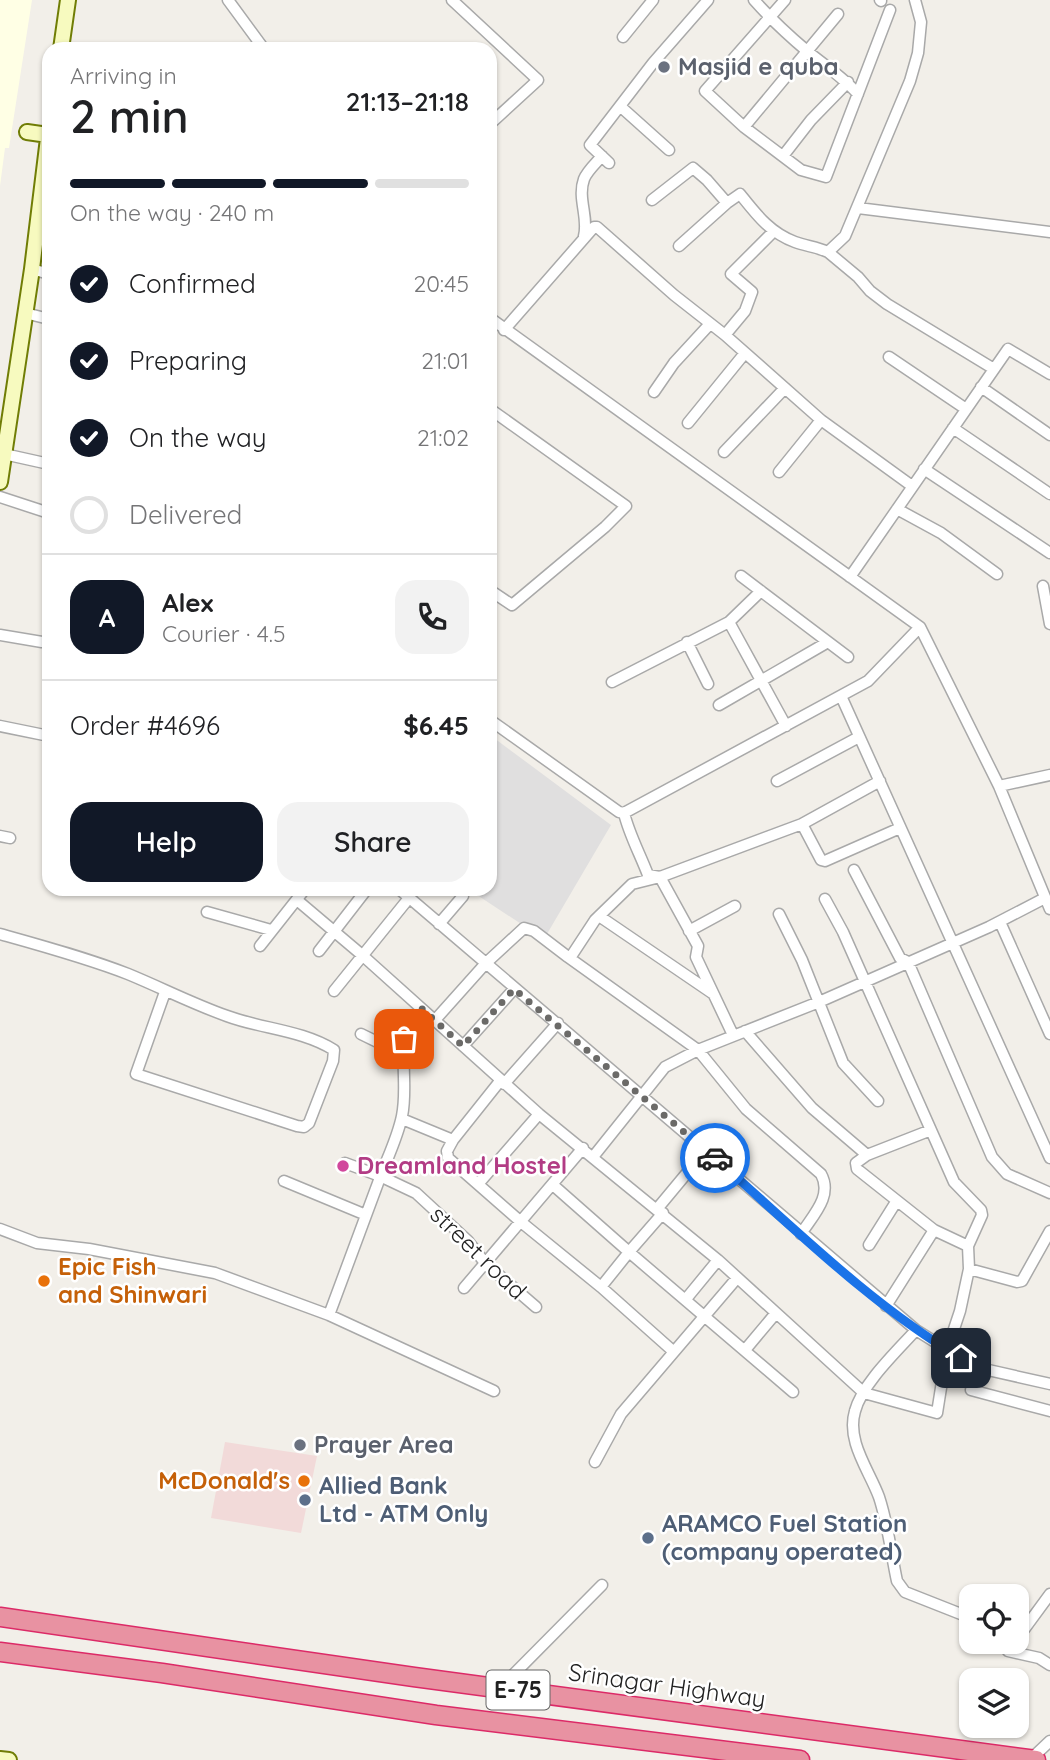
<!DOCTYPE html>
<meta charset="utf-8">
<style>
body{margin:0;font-family:Quicksand,sans-serif;background:#f2f2f2;color:#202124;height:100vh;display:flex;flex-direction:column;font-size:26px;white-space:nowrap}
*{box-sizing:border-box;margin:0}
p{font-size:23px;color:#757577}
.icon{flex:none;width:38px;height:38px;fill:none;stroke:currentColor;stroke-width:2;stroke-linecap:round;stroke-linejoin:round}
.map{position:relative;flex:1;overflow:hidden}
.panel{position:absolute;left:42px;top:42px;width:455px;height:854px;display:flex;flex-direction:column;background:#fff;border-radius:21px;box-shadow:0 2px 5px #0004}
.panel>*{flex:none}
.fabs{position:absolute;left:959px;top:1584px;display:grid;gap:14px}
.fabs a{display:grid;place-items:center;width:70px;height:70px;border-radius:14px;background:#fff;box-shadow:0 2px 5px #0004;font-size:35px}
.pin{position:absolute;display:grid;place-items:center;width:60px;height:60px;color:#fff;margin:-30px;border-radius:14px;box-shadow:0 4px 10px #0006}
.courier{position:absolute;display:grid;place-items:center;width:70px;height:70px;margin:-35px;border:5px solid #1a73e8;border-radius:50%;background:#fff;color:#222;box-shadow:0 2px 9px #0007}
.overview em{font-style:normal;font-weight:600}
.overview div{display:flex;flex-direction:column-reverse}
.overview{display:flex;align-items:center;justify-content:space-between;height:119px;padding:0 28px}
h1{font-size:46px;font-weight:600;line-height:52px}
.bar{display:grid;grid-template-columns:repeat(4,1fr);gap:10px 7px;align-content:center;height:84px;padding:0 28px}
.bar i{height:9px;border-radius:5px;background:#e0e0e0}
.bar .on{background:#111827}
.bar p{grid-column:span 4}
.line{display:flex;align-items:center;gap:18px;padding:0 28px;border-top:2px solid #e0e0e0}
.line div{flex:1}
.round{display:grid;place-items:center;flex:none;width:74px;height:74px;border-radius:21px;background:#f2f2f2}
ol{padding:0 28px;list-style:none}
li{display:flex;align-items:center;gap:21px;height:77px}
li p{margin-inline-start:auto}
li .icon{padding:7px;border-radius:50%;background:#111827;color:#fff;stroke-width:4}
li:last-child{color:#757577}
li i{width:38px;height:38px;border:4px solid #e0e0e0;border-radius:50%}
.primary-button{display:flex;gap:14px;margin-top:auto;padding:14px 28px}
.primary-button a{flex:1;height:80px;border-radius:21px;background:#111827;color:#fff;font-size:28px;font-weight:600;line-height:80px;text-align:center}
.primary-button a+a{background:#f2f2f2;color:#202124}
.map>svg:first-child{display:block}
</style>
<div class="map">
<svg width="1050" height="1760" viewBox="0 0 1050 1760">
<rect width="100%" height="100%" fill="#f2efe9"/>
<!-- residential -->
<path fill="#e0dfdf" d="M490,735L611,825L544,939L468,889H490Z"/>
<!-- commercial -->
<path fill="#f2dad9" d="M225,1442L317,1456L301,1533L211,1518Z"/>
<!-- education -->
<path fill="#ffffe5" d="M0,0H32L9,148H5L0,186Z"/>
<g fill="none" stroke-linecap="round" stroke-linejoin="round">
<defs>
<path id="street" d="M228,0L264,49
M452,0L538,80L490,124
M754,0C770,18 788,35 807,51C824,65 843,77 858,94
M785,0L705,91L744,127L801,170L826,177L890,10
M880,0L881,1
M915,0L921,22L918,53L910,81L845,236L828,252L858,277L870,291L887,304L994,369
M623,37L653,0
M621,107L669,150
M744,127L838,14
M783,156L811,120L848,82
M609,163L590,145L653,63L708,0
M652,200L693,168L707,180L727,203L740,194C756,214 770,233 795,242C806,246 817,247 828,252
M858,208L1050,232
M584,236C589,218 577,198 584,179C587,171 596,163 602,156
M679,246L727,203
M32,269L49,274
M25,313L49,319
M490,318L920,627L999,786L1050,909
M504,330L594,227H597L674,295L725,335L821,420L912,486
M725,335L745,311L752,292L731,274L773,232
M889,357L966,409
M981,387L1050,435
M654,392L674,363L709,325
M490,409L626,506L605,527L512,605L491,591L490,593
M688,423L745,353
M953,428L1050,494
M724,452L785,388
M4,454L49,464
M924,469L1050,553
M779,472L821,420
M0,497L49,513
M897,509L941,533L997,574
M741,576L848,657
M850,577L1008,349L1050,374
M1043,586L1050,624
M729,622L786,726
M0,635L42,642
M687,642L708,684
M612,682L729,622L761,591
M841,696L1050,1158
M719,705L828,642
M490,720L619,812L624,813L868,681L920,627
M0,726L49,736
M777,781L859,737
M999,786L1050,775
M624,813C629,834 640,854 648,875L660,877L698,946L696,957L733,1035
M802,824L821,860L825,861L900,828
M0,836L10,838
M854,870L900,958L908,962L992,1157L1007,1174L1050,1193
M399,889L916,1330L975,1367L1050,1384
M297,900L362,955L539,1114L718,1260L864,1393L937,1413L947,1350L960,1311L969,1269L968,1246L982,1215L981,1210L954,1182L843,932L825,899
M207,912L271,930
M779,914L802,960L843,1063L878,1101
M599,916L712,993
M1000,922L1050,1034
M439,924L463,896
M689,931L735,906
M0,934C43,946 87,958 128,974C162,988 193,1004 227,1016C262,1029 302,1030 334,1050L333,1061L309,1123L304,1127L297,1126L136,1074L165,992
M260,946L305,889
M319,951L367,889
M568,957L698,1050L746,1109L821,1174C833,1196 813,1215 801,1234
M334,991L409,898
M435,1020L486,963L524,928L534,931L568,957L572,955L595,920L632,884L660,877L802,824L880,781
M745,1031L812,1108L867,1155L856,1163L857,1169L934,1230L968,1246
M361,1034L404,1055
M463,1046L514,989
M504,1084L558,1023
M402,1119L453,1140L447,1151L448,1158L521,1222L601,1287L674,1352
M453,1140L500,1081
M867,1155L931,1130
M593,1157L665,1067L698,1050L819,1002L989,927L1045,898
M345,1163L380,1176L416,1193L468,1241L485,1263L536,1307
M284,1181L366,1215
M479,1183L539,1114
M553,1185L629,1252L663,1213
M657,1209L706,1150
M0,1229L37,1243L89,1249L215,1273L329,1315L494,1391
M869,1245L896,1202
M969,1269L1017,1282L1022,1281L1050,1231
M601,1287L629,1252L793,1392
M464,1288L583,1148
M686,1299L718,1260
M886,1306L934,1230
M329,1315C345,1271 362,1227 378,1183C386,1160 397,1140 402,1116C410,1077 392,1041 421,1008
M916,1330C897,1351 862,1384 855,1411C846,1441 869,1470 879,1497C888,1524 891,1553 897,1581L905,1592L971,1618
M745,1350L776,1313
M971,1390L1050,1411
M595,1462L621,1414L737,1278
M1017,1639L1050,1594
M1001,1642L1008,1651L1039,1658L1050,1665
M500,1688L602,1585
M1031,1759L1050,1741"/>
<path id="secondary" d="M61,49L68,0
M27,132L48,135
M0,482L32,269L49,130
M0,1759L9,1760"/>
<path id="highway" d="M0,1617L414,1677L1036,1760
M0,1652L162,1673L436,1715L800,1760"/>
</defs>
<!-- street casing -->
<use href="#street" stroke="#a9a9a9" stroke-width="13"/>
<!-- secondary casing -->
<use href="#secondary" stroke="#707d05" stroke-width="18"/>
<!-- highway casing -->
<use href="#highway" stroke="#dc2a67" stroke-width="21"/>
<!-- street -->
<use href="#street" stroke="#fff" stroke-width="10"/>
<!-- secondary -->
<use href="#secondary" stroke="#f7fabf" stroke-width="14"/>
<!-- highway -->
<use href="#highway" stroke="#e892a2" stroke-width="18"/>
</g>
<g fill="none" stroke-linecap="round" stroke-linejoin="round">
<!-- done -->
<path stroke="#6b6a68" stroke-width="7" stroke-dasharray="0 12.6" d="M404,1039L409,1022L421,1008L463,1046L514,989L715,1158"/>
<!-- route -->
<path stroke="#1a73e8" stroke-width="9" d="M715,1158C793,1227 871,1305 961,1358"/>
</g>
<!-- markers -->
<g fill="#6b7280" stroke="#fff" stroke-width="2.5">
<circle cx="664" cy="67" r="7"/>
<circle cx="300" cy="1445" r="7"/>
</g>
<circle fill="#d1479c" stroke="#fff" stroke-width="2.5" cx="343" cy="1166" r="7"/>
<g fill="#e8710a" stroke="#fff" stroke-width="2.5">
<circle cx="44" cy="1281" r="7"/>
<circle cx="304" cy="1481" r="7"/>
</g>
<g fill="#5c6f8a" stroke="#fff" stroke-width="2.5">
<circle cx="305" cy="1500" r="7"/>
<circle cx="648" cy="1538" r="7"/>
</g>
<g text-anchor="middle" stroke-width="5" stroke-linejoin="round" paint-order="stroke">
<!-- shield labels -->
<rect fill="#fff" stroke="#646464" stroke-width="2" x="486.5" y="1670.5" width="63" height="39" rx="5"/>
<g font-size="23" font-weight="bold" fill="#222">
<text x="518" y="1698">E-75</text>
</g>
<!-- worship labels -->
<g font-size="24" font-weight="bold" fill="#5b616d" stroke="#fff" text-anchor="start">
<text x="678" y="75">Masjid e quba</text>
<text x="314" y="1453">Prayer Area</text>
</g>
<!-- hotel labels -->
<g font-size="24" font-weight="bold" fill="#b23c85" stroke="#fff" text-anchor="start">
<text x="357" y="1174">Dreamland Hostel</text>
</g>
<!-- street labels -->
<g font-size="24" fill="#222" stroke="#fff">
<text transform="translate(478 1253) rotate(44)" y="8">street road</text>
<text transform="translate(667 1686) rotate(8)" y="8">Srinagar Highway</text>
</g>
<!-- food labels -->
<g font-size="24" font-weight="bold" fill="#c56008" stroke="#fff" text-anchor="start">
<text x="58" y="1275">Epic Fish<tspan x="58" dy="28">and Shinwari</tspan></text>
<text x="290" y="1489" text-anchor="end">McDonald's</text>
</g>
<!-- service labels -->
<g font-size="24" font-weight="bold" fill="#4e5e75" stroke="#fff" text-anchor="start">
<text x="319" y="1494">Allied Bank<tspan x="319" dy="28">Ltd - ATM Only</tspan></text>
<text x="662" y="1532">ARAMCO Fuel Station<tspan x="662" dy="28">(company operated)</tspan></text>
</g>
</g>
</svg>
<div class="fabs">
<a><svg class="icon" aria-label="locate" viewBox="0 0 24 24"><circle cx="12" cy="12" r="6"/><path d="M12 2v4M12 18v4M2 12h4M18 12h4"/></svg></a>
<a><svg class="icon" aria-label="layers" viewBox="0 0 24 24"><path d="M12 4l9 5-9 5-9-5zM3 14l9 5 9-5"/></svg></a>
</div>
<div class="pin" style="left:404px;top:1039px;background:#ea580c"><svg class="icon" aria-label="bag" viewBox="0 0 24 24"><path d="M5 8h14l-1 12H6zM9 8a3 3 0 0 1 6 0"/></svg></div>
<div class="pin" style="left:961px;top:1358px;background:#1f2937"><svg class="icon" aria-label="home" viewBox="0 0 24 24"><path d="M3 11l9-7 9 7M6 9v11h12V9"/></svg></div>
<div class="courier" style="left:715px;top:1158px"><svg class="icon" aria-label="car" viewBox="0 0 24 24"><path d="M5 17H2v-5l4-1 3-4h7l3 4 3 1v5h-3M9 17h6M6 11h13"/><circle cx="7" cy="17" r="2"/><circle cx="17" cy="17" r="2"/></svg></div>
<section class="panel">
<div class="overview"><div><h1>2 min</h1><p>Arriving in</p></div><em>21:13–21:18</em></div>
<div class="bar"><i class="on"></i><i class="on"></i><i class="on"></i><i></i><p>On the way · 240 m</p></div>
<ol>
<li><svg class="icon" aria-label="check" viewBox="0 0 24 24"><path d="M5 12l5 5 9-10"/></svg>Confirmed<p>20:45</p></li>
<li><svg class="icon" aria-label="check" viewBox="0 0 24 24"><path d="M5 12l5 5 9-10"/></svg>Preparing<p>21:01</p></li>
<li><svg class="icon" aria-label="check" viewBox="0 0 24 24"><path d="M5 12l5 5 9-10"/></svg>On the way<p>21:02</p></li>
<li><i></i>Delivered</li>
</ol>
<div class="line" style="height:126px"><b class="round" style="background:#111827;color:#fff">A</b><div><b>Alex</b><p>Courier · 4.5</p></div><a class="round"><svg class="icon" aria-label="phone" viewBox="0 0 24 24"><path d="M5 4h4l2 5-3 2q2 4 5 5l2-3 5 2v4C11 20 4 13 5 4z"/></svg></a></div>
<div class="line" style="height:91px"><div>Order #4696</div><b>$6.45</b></div>
<div class="primary-button"><a>Help</a><a>Share</a></div>
</section>
</div>
